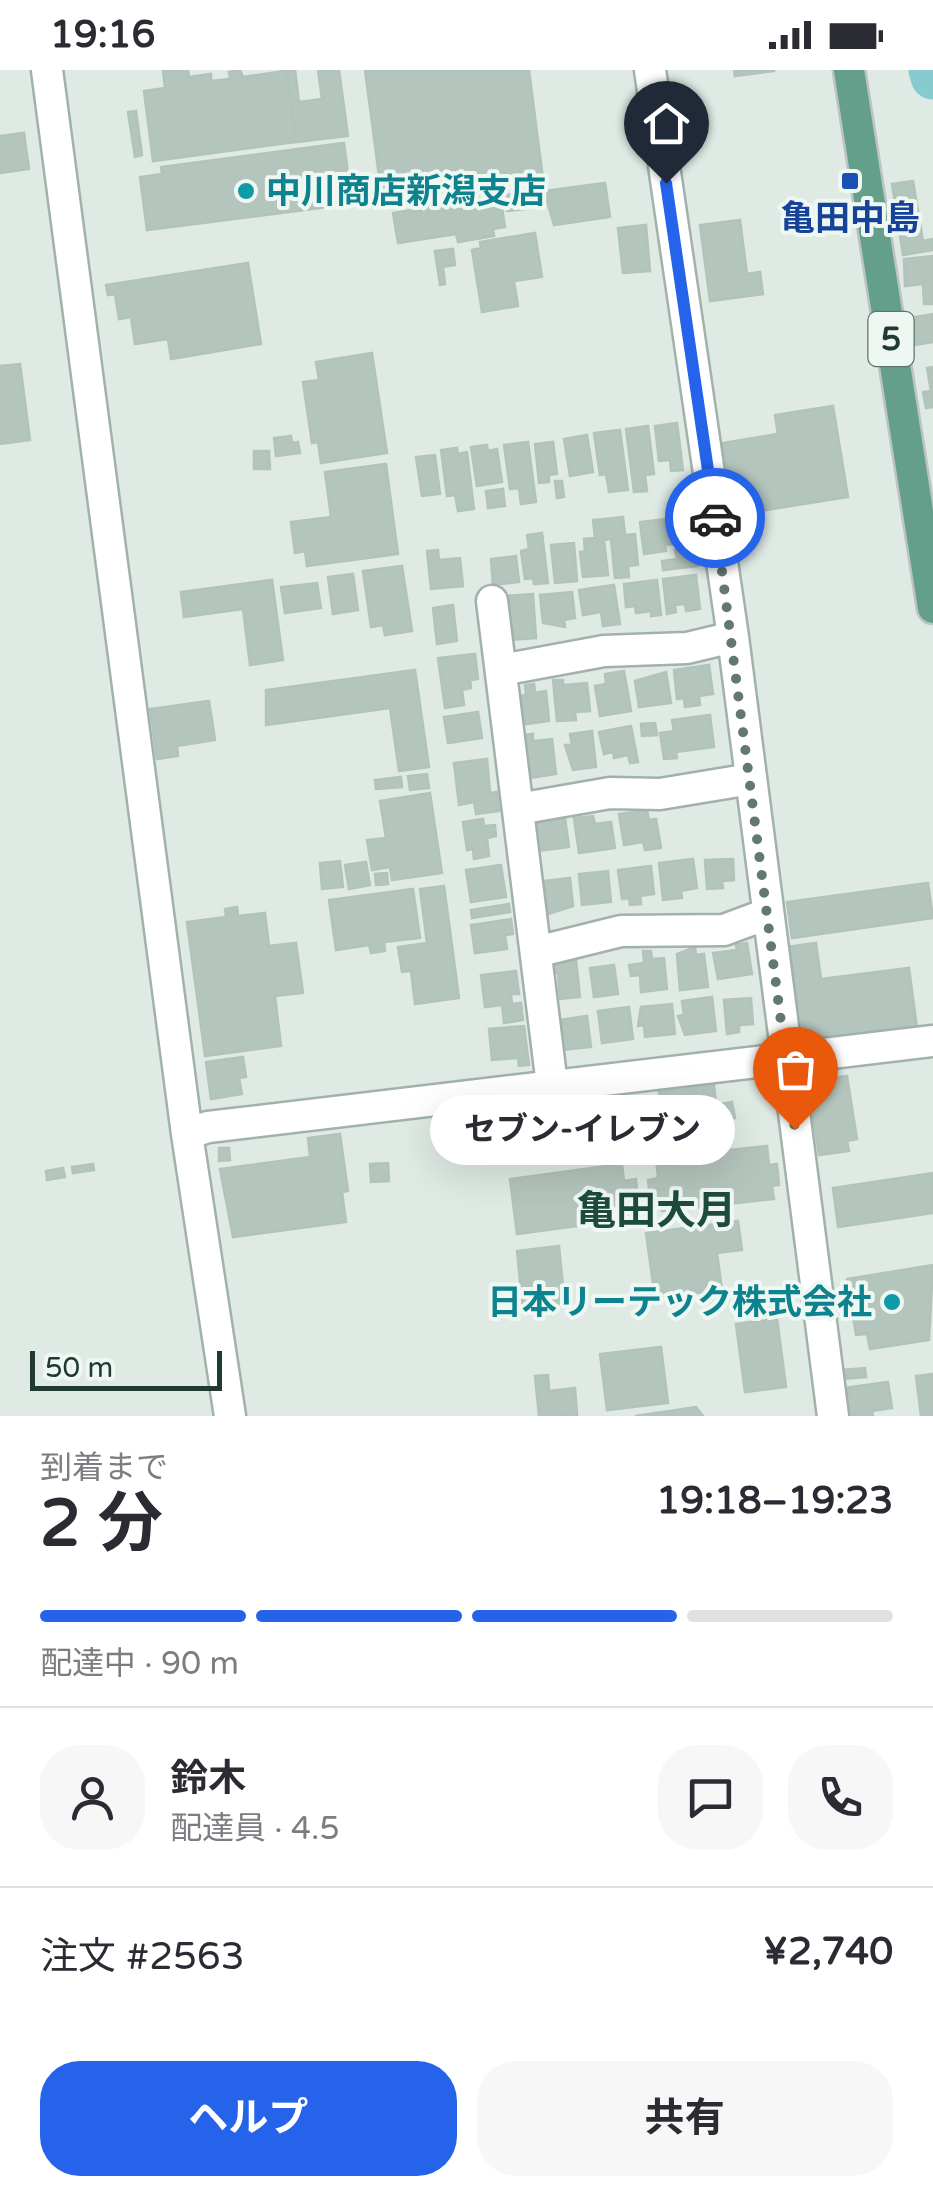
<!DOCTYPE html>
<html lang="ja">
<meta charset="utf-8">
<style>
body{margin:0;font-family:"Varela Round","Noto Sans JP",sans-serif;background:#f7f7f7;color:#2b2b33;height:100vh;display:flex;flex-direction:column;font-size:38px;white-space:nowrap}
*{box-sizing:border-box;margin:0}
p{font-size:32px;color:#7c7c81}
.icon{flex:none;width:55px;height:55px;fill:none;stroke:currentColor;stroke-width:2;stroke-linecap:round;stroke-linejoin:round}
.map{position:relative;height:1346px;overflow:hidden}
.side{display:flex;flex-direction:column;background:#fff;flex:1}
.side>*{flex:none}
.scale{position:absolute;left:30px;bottom:25px;width:192px;box-sizing:border-box;padding-left:10px;border:5px solid #203a31;border-top:0;font-size:28px;line-height:35px;white-space:nowrap;color:#203a31;-webkit-text-stroke:8px #eff7f2;paint-order:stroke}
.pin{position:absolute;display:grid;place-items:center;width:85px;height:85px;color:#fff;margin:-102px -42px;border-radius:50% 50% 50% 0;rotate:-45deg;box-shadow:0 0 10px #0007}
.pin .icon{rotate:45deg}
.courier{position:absolute;display:grid;place-items:center;width:100px;height:100px;margin:-50px;border:8px solid #2563eb;border-radius:50%;background:#fff;color:#222;box-shadow:0 2px 12px #0007}
.bubble{position:absolute;height:70px;border-radius:35px;background:#fff;box-shadow:0 10px 40px #0002;font-size:32px;font-weight:700;line-height:70px;text-align:center}
.headline em{font-style:normal;font-weight:700}
.headline div{display:flex;flex-direction:column-reverse}
.headline{display:flex;align-items:center;justify-content:space-between;height:170px;padding:0 40px}
h1{font-size:65px;font-weight:700;line-height:75px}
.bar{display:grid;grid-template-columns:repeat(4,1fr);gap:15px 10px;align-content:center;height:120px;padding:0 40px}
.bar i{height:12px;border-radius:8px;background:#e1e1e2}
.bar .on{background:#2563eb}
.bar p{grid-column:span 4}
.line{display:flex;align-items:center;gap:25px;padding:0 40px;border-top:2px solid #e1e1e2}
.line div{flex:1}
.round{display:grid;place-items:center;flex:none;width:105px;height:105px;border-radius:40px;background:#f7f7f7}
.button{display:flex;gap:20px;margin-top:auto;padding:20px 40px}
.button a{flex:1;height:115px;border-radius:40px;background:#2563eb;color:#fff;font-size:40px;font-weight:700;line-height:115px;text-align:center}
.button a+a{background:#f7f7f7;color:#2b2b33}
.status{display:flex;justify-content:space-between;align-items:center;height:70px;padding:0 50px;background:#fff;direction:ltr}
.status svg{height:28px;fill:currentColor}
.map>svg:first-child{display:block}
</style>
<div class="status"><b>19:16</b><svg viewBox="0 0 49 12"><path d="M0 12V9h3v3zM5 12V6h3v6zM10 12V3h3v9zM15 12V0h3v12zM26 1h20v11H26zM47 4h2v5h-2z"/></svg></div>
<div class="map">
<svg width="933" height="1346" viewBox="0 0 933 1346">
<rect width="100%" height="100%" fill="#dfeae4"/>
<g fill="none" stroke-linecap="round" stroke-linejoin="round">
<!-- river -->
<path stroke="#87cacf" stroke-width="45" d="M931,0L933,7"/>
</g>
<!-- building -->
<path fill="#b4c5bd" stroke="#b2c3bb" stroke-width="2.5" d="M188,0L189,7L211,4V11L230,9L229,2L240,0L243,7L291,0L287,4L296,72L153,91L144,21L165,18L163,1Z
M291,0H295L299,32L322,29L318,0H339L348,66L296,72L287,4Z
M365,0H529L543,109L382,129Z
M734,0H774V1L735,6Z
M136,41L142,85L135,87L128,42Z
M24,63L29,99L0,103V66Z
M344,73L352,134L147,160L140,107L162,104L161,97Z
M913,111L923,171L933,169V180L903,185L892,114Z
M605,113L610,147L554,155L544,121Z
M524,123L526,139L507,141L505,125Z
M489,127L490,139L502,137L505,157L493,159L494,166L458,172L456,164L398,173L393,143Z
M740,150L747,204L760,202L763,224L710,231L700,155Z
M646,155L650,201L623,203L618,158Z
M535,163L542,207L514,211L518,236L482,242L472,180L481,178L480,172Z
M453,179L455,195L443,197L445,214L440,215L435,181Z
M933,186V234H924L923,214L905,216L904,189Z
M248,193L261,274L171,289L168,269L135,274L131,247L119,249L115,224L108,225L106,215Z
M933,244V272L914,275L910,248Z
M372,283L387,383L321,393L318,372L312,373L303,312L319,310L316,292Z
M20,294L30,370L0,374V296Z
M933,297V337L926,338L923,322L931,321L927,298Z
M833,336L848,427L735,445L723,373L778,364L775,345Z
M677,353L683,400L671,401L670,390L659,391L655,356Z
M648,356L654,404L645,405L647,421L634,422L626,359Z
M620,360L628,420L609,422L606,404L600,405L594,363Z
M587,365L593,402L570,406L564,369Z
M291,366L292,373L298,372L300,383L276,386L274,368Z
M528,372L536,432L521,434L519,418L510,419L504,375Z
M553,372L557,404L549,405V412L539,413L535,374Z
M487,375L488,381L497,379L502,412L477,416L471,377Z
M457,378L458,384L467,382L474,439L458,441L455,425L447,426L441,380Z
M254,381H269L270,399H254Z
M435,385L440,424L422,426L416,387Z
M386,394L398,484L307,496L305,481L295,483L291,452L331,447L325,402Z
M555,411H562L564,427L557,428Z
M503,419L505,436L488,438L486,421Z
M623,447L625,465L635,464L638,495L628,496L629,507L615,508L611,469L604,470L608,505L583,507L580,482L585,481L584,469L595,468L593,450Z
M684,447L686,463L679,464L680,473L665,475L666,481L644,484L640,452Z
M542,463L548,513L534,514L533,508L525,509L521,481L529,479L527,465Z
M574,473L577,511L555,513L551,475Z
M696,477L698,496L663,500L662,491L677,489L675,480Z
M438,480L439,490L460,488L463,516L431,519L427,481Z
M516,486L519,512L493,515L491,489Z
M402,496L412,561L385,565L383,555L371,557L363,501Z
M353,504L358,540L333,544L328,507Z
M696,505L700,539L686,541L685,534L675,535L676,542L667,544L663,509Z
M272,510L283,590L250,595L243,539L184,547L181,522Z
M657,510L661,545L651,546V541L636,543L635,536L626,537L624,514Z
M317,513L321,538L285,543L281,517Z
M614,515L620,554L603,556L601,542L583,545L579,520Z
M572,522L575,548L564,550L565,557L543,553L540,525Z
M533,524L536,568L509,570L506,526Z
M453,535L457,571L437,574L433,538Z
M475,584L478,609L470,610L471,618L462,620L464,635L445,638L438,588Z
M709,595L713,624L699,626L700,635L685,637L684,628L677,629L674,600Z
M415,600L429,697L399,701L390,638L266,655V620Z
M624,601L631,641L600,646L595,616L606,614L605,604Z
M666,602L671,633L639,637L635,611Z
M553,610H563V615L587,613L590,641L575,642L576,650L557,651Z
M534,614L535,623L546,621L549,651L519,655L516,626L526,625L525,615Z
M209,631L215,670L177,676L178,686L157,689L150,639Z
M478,642L482,668L448,673L444,647Z
M710,645L714,677L676,682L677,688L664,689L660,663L674,661L672,650Z
M655,653L657,665L642,666L641,654Z
M631,656L638,692L630,693L628,685L614,688L613,682L604,684L599,662Z
M592,661L596,697L573,700L565,675H572L570,664Z
M533,664V671L552,669L556,704L529,708L515,666Z
M487,689L490,723L497,722L499,741L476,744L474,732L459,735L454,693Z
M427,704L429,718L410,720L408,706Z
M401,707L402,717L376,719L375,710Z
M430,723L442,803L392,810L390,797L372,800L367,770L386,768L380,731Z
M647,740L649,750L656,749L661,778L645,780L643,772L624,775L619,744Z
M593,746L595,754L611,752L615,778L579,783L574,748Z
M565,748L569,777L537,781L534,751Z
M483,749L484,756L495,755L496,766L487,768L489,786L474,789L473,779L467,780L463,752Z
M693,789L697,818L681,821L682,828L663,830L659,793Z
M733,789L734,810L722,811L723,818L707,819L705,790Z
M340,791L343,817L322,819L320,793Z
M366,792L370,815L349,819L345,795Z
M501,795L506,827L471,832L466,800Z
M651,796L654,824L640,826L641,834L630,835L629,828L622,829L618,800Z
M608,801L611,832L582,835L579,804Z
M387,803L388,814L376,815L375,804Z
M570,808L573,836L545,845L537,822L546,821L544,811Z
M928,813L933,848L792,868L787,832Z
M444,816L459,928L415,934L411,901L402,902L398,877L427,873L420,819Z
M413,819L420,868L384,872L385,881L371,883L369,875L336,880L329,830Z
M509,834L510,842L472,848L471,840Z
M237,837L238,846L265,843L269,876L296,873L303,923L275,926L281,976L205,986L187,852L226,847L225,839Z
M511,849L513,864L505,865L507,879L475,883L471,855Z
M747,873L752,904L718,909L713,883L737,880L736,875Z
M816,873L821,909L909,898L917,958L798,974L786,877Z
M695,877L696,885L704,884L708,917L680,920L677,884Z
M643,881H651L652,889L664,888L667,919L641,922L640,905L631,906L629,895L644,893Z
M576,890L580,927L560,929L558,903H551L550,892Z
M614,895L618,924L594,927L590,898Z
M516,901L519,924H511L512,934L521,933L523,950L504,953L502,935L485,937L481,905Z
M712,927L716,961L685,965L678,946L684,945L682,931Z
M751,928L753,954L739,955V962L727,964L724,930Z
M672,934L675,964L645,967L644,955L638,956L641,937Z
M629,937L633,969L602,973L598,941Z
M587,946L591,977L563,980L559,950Z
M524,956L529,995L519,996L518,988L492,990L489,959Z
M243,987L246,1007L239,1008L242,1024L211,1029L206,992Z
M847,1006L857,1069L847,1071L849,1081L819,1085L808,1012Z
M714,1015L716,1035L732,1032L735,1048L718,1050L719,1056L665,1063L659,1022Z
M340,1064L348,1121L342,1122L346,1152L233,1167L220,1099L310,1087L308,1068Z
M767,1076L769,1095L777,1094L779,1115L772,1116L774,1129L662,1141L661,1126L650,1127L648,1110L658,1108L656,1088Z
M219,1078H229L230,1090L219,1091Z
M388,1093L389,1111L371,1112L370,1094Z
M93,1094L94,1100L73,1103L72,1097Z
M622,1094L624,1111L636,1109L638,1131L627,1132L629,1149L517,1164L510,1109Z
M63,1098L65,1107L47,1110L46,1101Z
M933,1103V1143L838,1157L833,1118Z
M738,1151L742,1180L717,1183L722,1220L655,1228L646,1163Z
M559,1176L565,1236L523,1241L517,1181Z
M933,1195L929,1270L870,1279L867,1264L856,1265L847,1209Z
M777,1248L786,1317L745,1322L736,1254Z
M661,1277L668,1333L607,1340L600,1284Z
M865,1298L866,1307L842,1309V1300Z
M933,1304V1346H921L916,1306Z
M548,1305L549,1321L575,1318L577,1345L539,1346L535,1306Z
M888,1312L892,1338L872,1341L873,1346H848L844,1318Z
M696,1337L703,1346H635Z"/>
<g fill="none" stroke-linecap="round" stroke-linejoin="round">
<defs>
<path id="minor" d="M47,0L187,1064L230,1346
M650,0L733,567L833,1346
M492,531L552,1015
M501,600L604,581L687,578L733,567
M518,739L610,723L660,724L751,709
M536,882L621,861L724,860L767,844
M187,1064L208,1057L933,971"/>
<path id="major" d="M849,0L933,538"/>
</defs>
<!-- minor casing -->
<use href="#minor" stroke="#a2b2ab" stroke-width="35"/>
<!-- major casing -->
<use href="#major" stroke="#bcc4c1" stroke-width="35"/>
<!-- minor -->
<use href="#minor" stroke="#fff" stroke-width="30"/>
<!-- major -->
<use href="#major" stroke="#649f8b" stroke-width="30"/>
</g>
<g fill="none" stroke-linecap="round" stroke-linejoin="round">
<!-- done -->
<path stroke="#637870" stroke-width="10" stroke-dasharray="0 18" d="M715,448L795,1059"/>
<!-- route -->
<path stroke="#2563eb" stroke-width="12" d="M666,113L715,448"/>
</g>
<!-- markers -->
<rect fill="#1a4fb4" stroke="#eff7f2" stroke-width="4" x="840" y="101" width="20" height="20" rx="5"/>
<g fill="#0f9aa8" stroke="#eff7f2" stroke-width="4">
<circle cx="246" cy="121" r="10"/>
<circle cx="892" cy="1232" r="10"/>
</g>
<g text-anchor="middle" stroke-width="8" stroke-linejoin="round" paint-order="stroke">
<!-- shield labels -->
<rect fill="#eff7f2" stroke="#5e736b" stroke-width="2.5" x="868.5" y="242" width="45" height="54" rx="8"/>
<g font-size="32" font-weight="bold" fill="#203a31">
<text x="891" y="280">5</text>
</g>
<!-- culture labels -->
<g font-size="35" font-weight="bold" fill="#0d838f" stroke="#eff7f2" text-anchor="start">
<text x="266" y="133">中川商店新潟支店</text>
<text x="872" y="1244" text-anchor="end">日本リーテック株式会社</text>
</g>
<!-- transit labels -->
<g font-size="35" font-weight="bold" fill="#164399" stroke="#eff7f2">
<text x="850" y="160">亀田中島</text>
</g>
<!-- quarter labels -->
<g font-size="40" font-weight="bold" fill="#1d4b3c" stroke="#eff7f2">
<text x="656" y="1154">亀田大月</text>
</g>
</g>
</svg>
<div class="scale">50 m</div>
<div class="pin" style="left:795px;top:1059px;background:#ea580c"><svg class="icon" aria-label="bag" viewBox="0 0 24 24"><path d="M5 8h14l-1 12H6zM9 8a3 3 0 0 1 6 0"/></svg></div>
<div class="pin" style="left:666px;top:113px;background:#1f2937"><svg class="icon" aria-label="home" viewBox="0 0 24 24"><path d="M3 11l9-7 9 7M6 9v11h12V9"/></svg></div>
<div class="courier" style="left:715px;top:448px"><svg class="icon" aria-label="car" viewBox="0 0 24 24"><path d="M5 17H2v-5l4-1 3-4h7l3 4 3 1v5h-3M9 17h6M6 11h13"/><circle cx="7" cy="17" r="2"/><circle cx="17" cy="17" r="2"/></svg></div>
<div class="bubble" style="left:430px;top:1025px;width:305px">セブン-イレブン</div>
</div>
<section class="side">
<div class="headline"><div><h1>2 分</h1><p>到着まで</p></div><em>19:18–19:23</em></div>
<div class="bar"><i class="on"></i><i class="on"></i><i class="on"></i><i></i><p>配達中 · 90 m</p></div>
<div class="line" style="height:180px"><a class="round"><svg class="icon" aria-label="person" viewBox="0 0 24 24"><circle cx="12" cy="8" r="4"/><path d="M4 21q1-7 8-7t8 7"/></svg></a><div><b>鈴木</b><p>配達員 · 4.5</p></div><a class="round"><svg class="icon" aria-label="chat" viewBox="0 0 24 24"><path d="M4 5h16v11H9l-5 4z"/></svg></a><a class="round"><svg class="icon" aria-label="phone" viewBox="0 0 24 24"><path d="M5 4h4l2 5-3 2q2 4 5 5l2-3 5 2v4C11 20 4 13 5 4z"/></svg></a></div>
<div class="line" style="height:130px"><div>注文 #2563</div><b>¥2,740</b></div>
<div class="button"><a>ヘルプ</a><a>共有</a></div>
</section>
